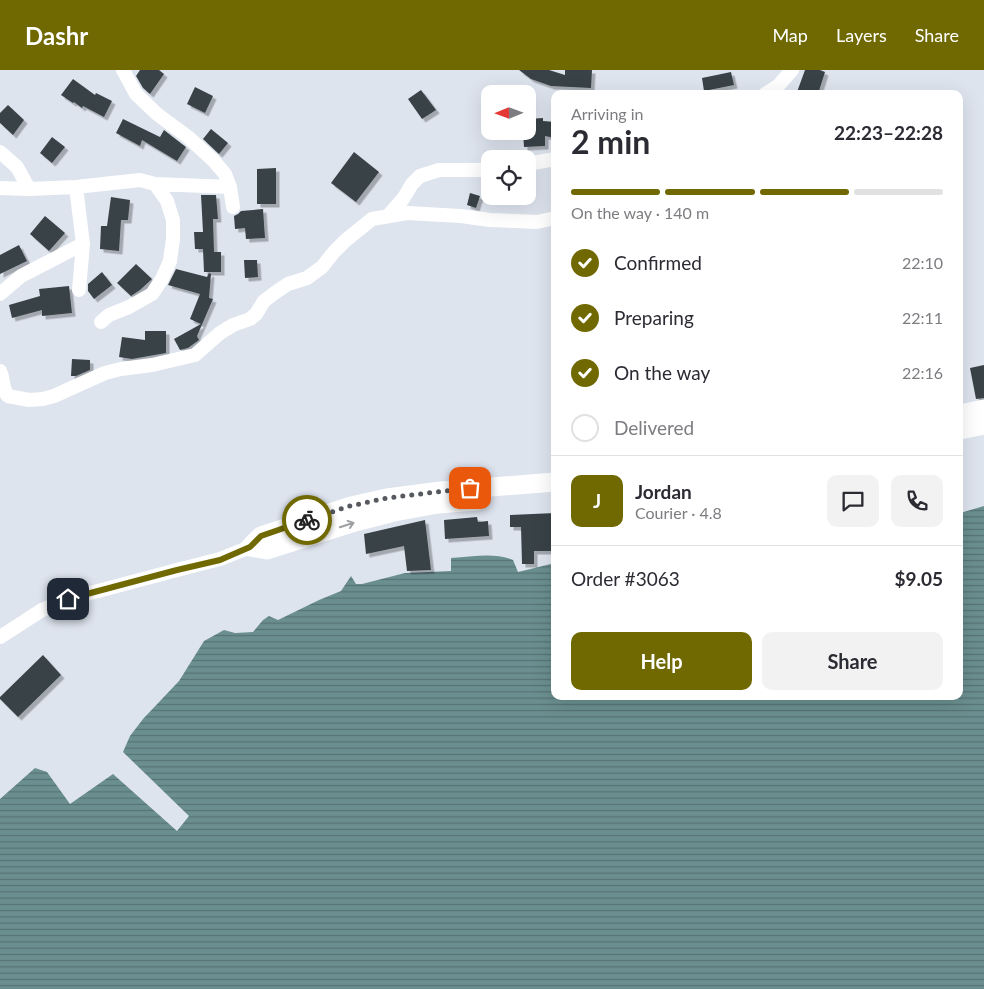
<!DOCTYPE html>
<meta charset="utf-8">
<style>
body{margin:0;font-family:Lato,sans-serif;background:#f2f2f3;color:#2b2b33;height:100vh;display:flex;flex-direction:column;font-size:19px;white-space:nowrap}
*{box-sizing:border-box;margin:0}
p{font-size:16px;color:#7c7c81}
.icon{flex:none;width:28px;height:28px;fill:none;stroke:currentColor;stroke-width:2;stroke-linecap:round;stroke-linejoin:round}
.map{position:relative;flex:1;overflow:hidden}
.sheet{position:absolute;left:551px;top:20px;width:412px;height:610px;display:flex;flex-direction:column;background:#fff;border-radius:10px;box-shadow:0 5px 20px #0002}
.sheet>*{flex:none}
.needle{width:32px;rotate:269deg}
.buttons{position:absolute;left:481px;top:15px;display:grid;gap:10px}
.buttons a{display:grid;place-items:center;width:55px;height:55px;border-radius:10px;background:#fff;box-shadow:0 5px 20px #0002;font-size:25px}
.pin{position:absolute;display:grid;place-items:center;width:42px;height:42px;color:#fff;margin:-21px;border-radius:10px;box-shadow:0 2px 8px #0006}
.courier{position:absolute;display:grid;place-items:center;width:50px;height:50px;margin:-25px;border:4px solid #706800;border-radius:50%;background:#fff;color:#222;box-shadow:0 1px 6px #0007}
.summary em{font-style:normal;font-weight:700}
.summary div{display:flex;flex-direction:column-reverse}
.summary{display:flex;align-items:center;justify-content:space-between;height:85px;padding:0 20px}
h1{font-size:32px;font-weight:700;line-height:38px}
.bar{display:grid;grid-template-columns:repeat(4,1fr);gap:8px 5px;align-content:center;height:60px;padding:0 20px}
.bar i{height:6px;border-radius:4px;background:#e1e1e2}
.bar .current{background:#706800}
.bar p{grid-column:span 4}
.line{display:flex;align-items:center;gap:12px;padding:0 20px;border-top:1px solid #e1e1e2}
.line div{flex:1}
.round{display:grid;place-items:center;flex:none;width:52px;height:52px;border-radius:10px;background:#f2f2f3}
ol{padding:0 20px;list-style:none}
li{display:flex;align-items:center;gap:15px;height:55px}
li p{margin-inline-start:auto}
li .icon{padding:5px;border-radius:50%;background:#706800;color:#fff;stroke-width:4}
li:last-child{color:#7c7c81}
li i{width:28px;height:28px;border:2px solid #e1e1e2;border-radius:50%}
.primary-button{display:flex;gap:10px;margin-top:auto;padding:10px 20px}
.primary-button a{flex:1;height:58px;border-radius:10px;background:#706800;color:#fff;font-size:20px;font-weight:700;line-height:58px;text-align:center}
.primary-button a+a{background:#f2f2f3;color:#2b2b33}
header{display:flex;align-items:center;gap:30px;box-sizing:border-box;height:70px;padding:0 25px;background:#706800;color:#fff}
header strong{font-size:24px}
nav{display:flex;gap:28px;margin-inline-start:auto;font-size:18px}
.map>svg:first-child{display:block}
</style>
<header>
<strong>Dashr</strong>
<nav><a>Map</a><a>Layers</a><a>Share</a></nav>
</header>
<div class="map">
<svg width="984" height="919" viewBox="0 0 984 919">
<defs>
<pattern id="water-rules" width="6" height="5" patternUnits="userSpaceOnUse" patternTransform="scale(1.25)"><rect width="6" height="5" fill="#6b8f90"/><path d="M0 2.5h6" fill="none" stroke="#567374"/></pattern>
<filter id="shadow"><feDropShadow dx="3.5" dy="3.5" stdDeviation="0" flood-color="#0004"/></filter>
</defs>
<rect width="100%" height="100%" fill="#dee4ee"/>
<!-- water -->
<path fill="url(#water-rules)" d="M984,436V919H0V729L35,698L47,702L70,734L113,704L177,761L189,746L123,682L130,666L143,649L179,611L204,571L224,560L235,563L253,562L263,550L269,546L278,550L319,530L341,521L351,506L356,514H362L405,503L451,501V488C472,487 494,482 513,490L518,502L555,493V626H960V443Z"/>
<!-- building -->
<path fill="#394247" filter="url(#shadow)" d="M140,0H159L164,4L150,24L143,18L136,6Z
M519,0H549L565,5V0H592L591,18L551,16L531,9Z
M805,0H820L825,2L818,24H803L797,22Z
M731,2L734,15L704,21L702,8Z
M73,9L95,25L96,23L112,31L104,47L83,36L82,38L74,32L73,33L61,25Z
M195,17L213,26L205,43L187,34Z
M421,20L436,40L422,49L408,29Z
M8,35L24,50L13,65L0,53V43Z
M543,48V51L555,52V68L545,66V76L524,77L523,61H528V49Z
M123,49L160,67L164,60L182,74L186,77L177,91L142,70L140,76L116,63Z
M211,59L228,73L219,84L203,69Z
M52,67L65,77L52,93L40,83Z
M354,82L379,102L356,132L331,113Z
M276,98V134H257V99Z
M470,123L480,126L476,138L467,135Z
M201,125H216L218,149H213L214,182H221V202H204L203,179H195L194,162H203Z
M111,127L130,130L128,150H121L119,181L100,179L101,156H107Z
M263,139L265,168L246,169L245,158L235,159L234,146L238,144L241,141Z
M45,146L65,163L49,181L30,164Z
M19,175L27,191L0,204V185Z
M244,190H257L258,207L245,208Z
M136,194L152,209L140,220L131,226L117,213Z
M176,199L207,207L209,203L211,204L209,228L213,229L197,266L199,270L188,278L180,280L174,269L201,254L190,249L200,224L168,215Z
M102,202L112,215L94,229L88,221V214Z
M69,216L72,243L42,246V240L12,248L9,235L40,226L39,219Z
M145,261H166V283L132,289L119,287L122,267L145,270Z
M72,289L90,290V300L76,306H71Z
M984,295V328L976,329L970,298Z
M555,443V454L552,455V481H534V494H522L521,457H510V445Z
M477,447L478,452L488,451L489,466L445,469L444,450Z
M425,450L431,500L407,501L404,476L366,484L364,464Z
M43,585L61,605L18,647L0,629V627Z"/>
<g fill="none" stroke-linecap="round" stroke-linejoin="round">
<!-- street -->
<path stroke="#fff" stroke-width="14" d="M123,0L136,24L157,44L188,67L213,90L225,104L230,117L155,114
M765,24L778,16L792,0
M0,82L17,97L29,119
M528,94L555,89
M76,117L83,174L79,220
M230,117L233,137
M0,118L29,119L76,117L140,110L155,114L167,131L173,150V169L170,191L162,209L152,224L129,237L109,245L101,252
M388,146L403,129L412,114L420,106L439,100H490
M0,224L21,206L83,174
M0,301C4,309 2,319 8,326L29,330L43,329L54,326L105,303L121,299L152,295L195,285L220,263L233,255L250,249L256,244L264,231L276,222L288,214L307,208L322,197L334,182L346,170L372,149L407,143L461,146L490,150L516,151L537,152L555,148
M0,567L42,540L68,529L177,500L220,489L250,477"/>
<!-- secondary -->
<path stroke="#fff" stroke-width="19" d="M960,344L984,339
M960,360L984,355
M250,477L261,466L351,436L387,428L441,421L555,412
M250,477L267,480L355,452L394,442L438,434L477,431"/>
</g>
<!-- one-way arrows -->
<defs><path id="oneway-shaft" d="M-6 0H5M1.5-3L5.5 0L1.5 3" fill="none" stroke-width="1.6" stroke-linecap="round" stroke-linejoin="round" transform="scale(1.25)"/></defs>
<use stroke="#9e9fa0" href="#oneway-shaft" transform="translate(347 455) rotate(-18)"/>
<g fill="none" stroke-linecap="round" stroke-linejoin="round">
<!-- done -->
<path stroke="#56595e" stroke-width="5" stroke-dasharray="0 9" d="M307,450L350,436L387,428L470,418"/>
<!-- route -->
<path stroke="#706800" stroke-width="6" d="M68,529L177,500L220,490L250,477L261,466L307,450"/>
</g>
</svg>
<div class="buttons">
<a><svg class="needle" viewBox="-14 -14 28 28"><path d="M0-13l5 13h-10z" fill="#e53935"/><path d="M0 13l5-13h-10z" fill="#7c7c81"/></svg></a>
<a><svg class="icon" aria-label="locate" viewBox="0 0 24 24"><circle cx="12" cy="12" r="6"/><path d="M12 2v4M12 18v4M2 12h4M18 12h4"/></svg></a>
</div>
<div class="pin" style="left:470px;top:418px;background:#ea580c"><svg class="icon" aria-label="bag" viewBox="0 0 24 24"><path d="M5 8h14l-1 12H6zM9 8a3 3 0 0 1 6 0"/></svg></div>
<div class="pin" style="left:68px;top:529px;background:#1f2937"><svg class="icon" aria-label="home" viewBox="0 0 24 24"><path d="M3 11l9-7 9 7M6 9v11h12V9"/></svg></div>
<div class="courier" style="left:307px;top:450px"><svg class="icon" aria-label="bike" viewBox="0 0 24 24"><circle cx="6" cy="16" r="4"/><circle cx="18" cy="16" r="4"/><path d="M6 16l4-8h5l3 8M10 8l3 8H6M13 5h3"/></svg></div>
<section class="sheet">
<div class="summary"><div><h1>2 min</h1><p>Arriving in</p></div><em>22:23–22:28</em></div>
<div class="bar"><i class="current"></i><i class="current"></i><i class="current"></i><i></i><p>On the way · 140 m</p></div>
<ol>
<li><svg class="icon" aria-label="check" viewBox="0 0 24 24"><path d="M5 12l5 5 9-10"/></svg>Confirmed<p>22:10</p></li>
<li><svg class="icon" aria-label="check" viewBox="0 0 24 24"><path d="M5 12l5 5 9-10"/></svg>Preparing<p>22:11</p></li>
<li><svg class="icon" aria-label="check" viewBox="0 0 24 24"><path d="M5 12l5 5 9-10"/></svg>On the way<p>22:16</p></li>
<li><i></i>Delivered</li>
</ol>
<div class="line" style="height:90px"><b class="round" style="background:#706800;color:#fff">J</b><div><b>Jordan</b><p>Courier · 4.8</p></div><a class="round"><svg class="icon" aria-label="chat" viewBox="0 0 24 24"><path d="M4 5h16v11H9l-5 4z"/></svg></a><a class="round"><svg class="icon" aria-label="phone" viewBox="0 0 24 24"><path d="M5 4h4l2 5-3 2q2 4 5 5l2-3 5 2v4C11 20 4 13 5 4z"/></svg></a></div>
<div class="line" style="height:65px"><div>Order #3063</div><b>$9.05</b></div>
<div class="primary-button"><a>Help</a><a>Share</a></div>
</section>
</div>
